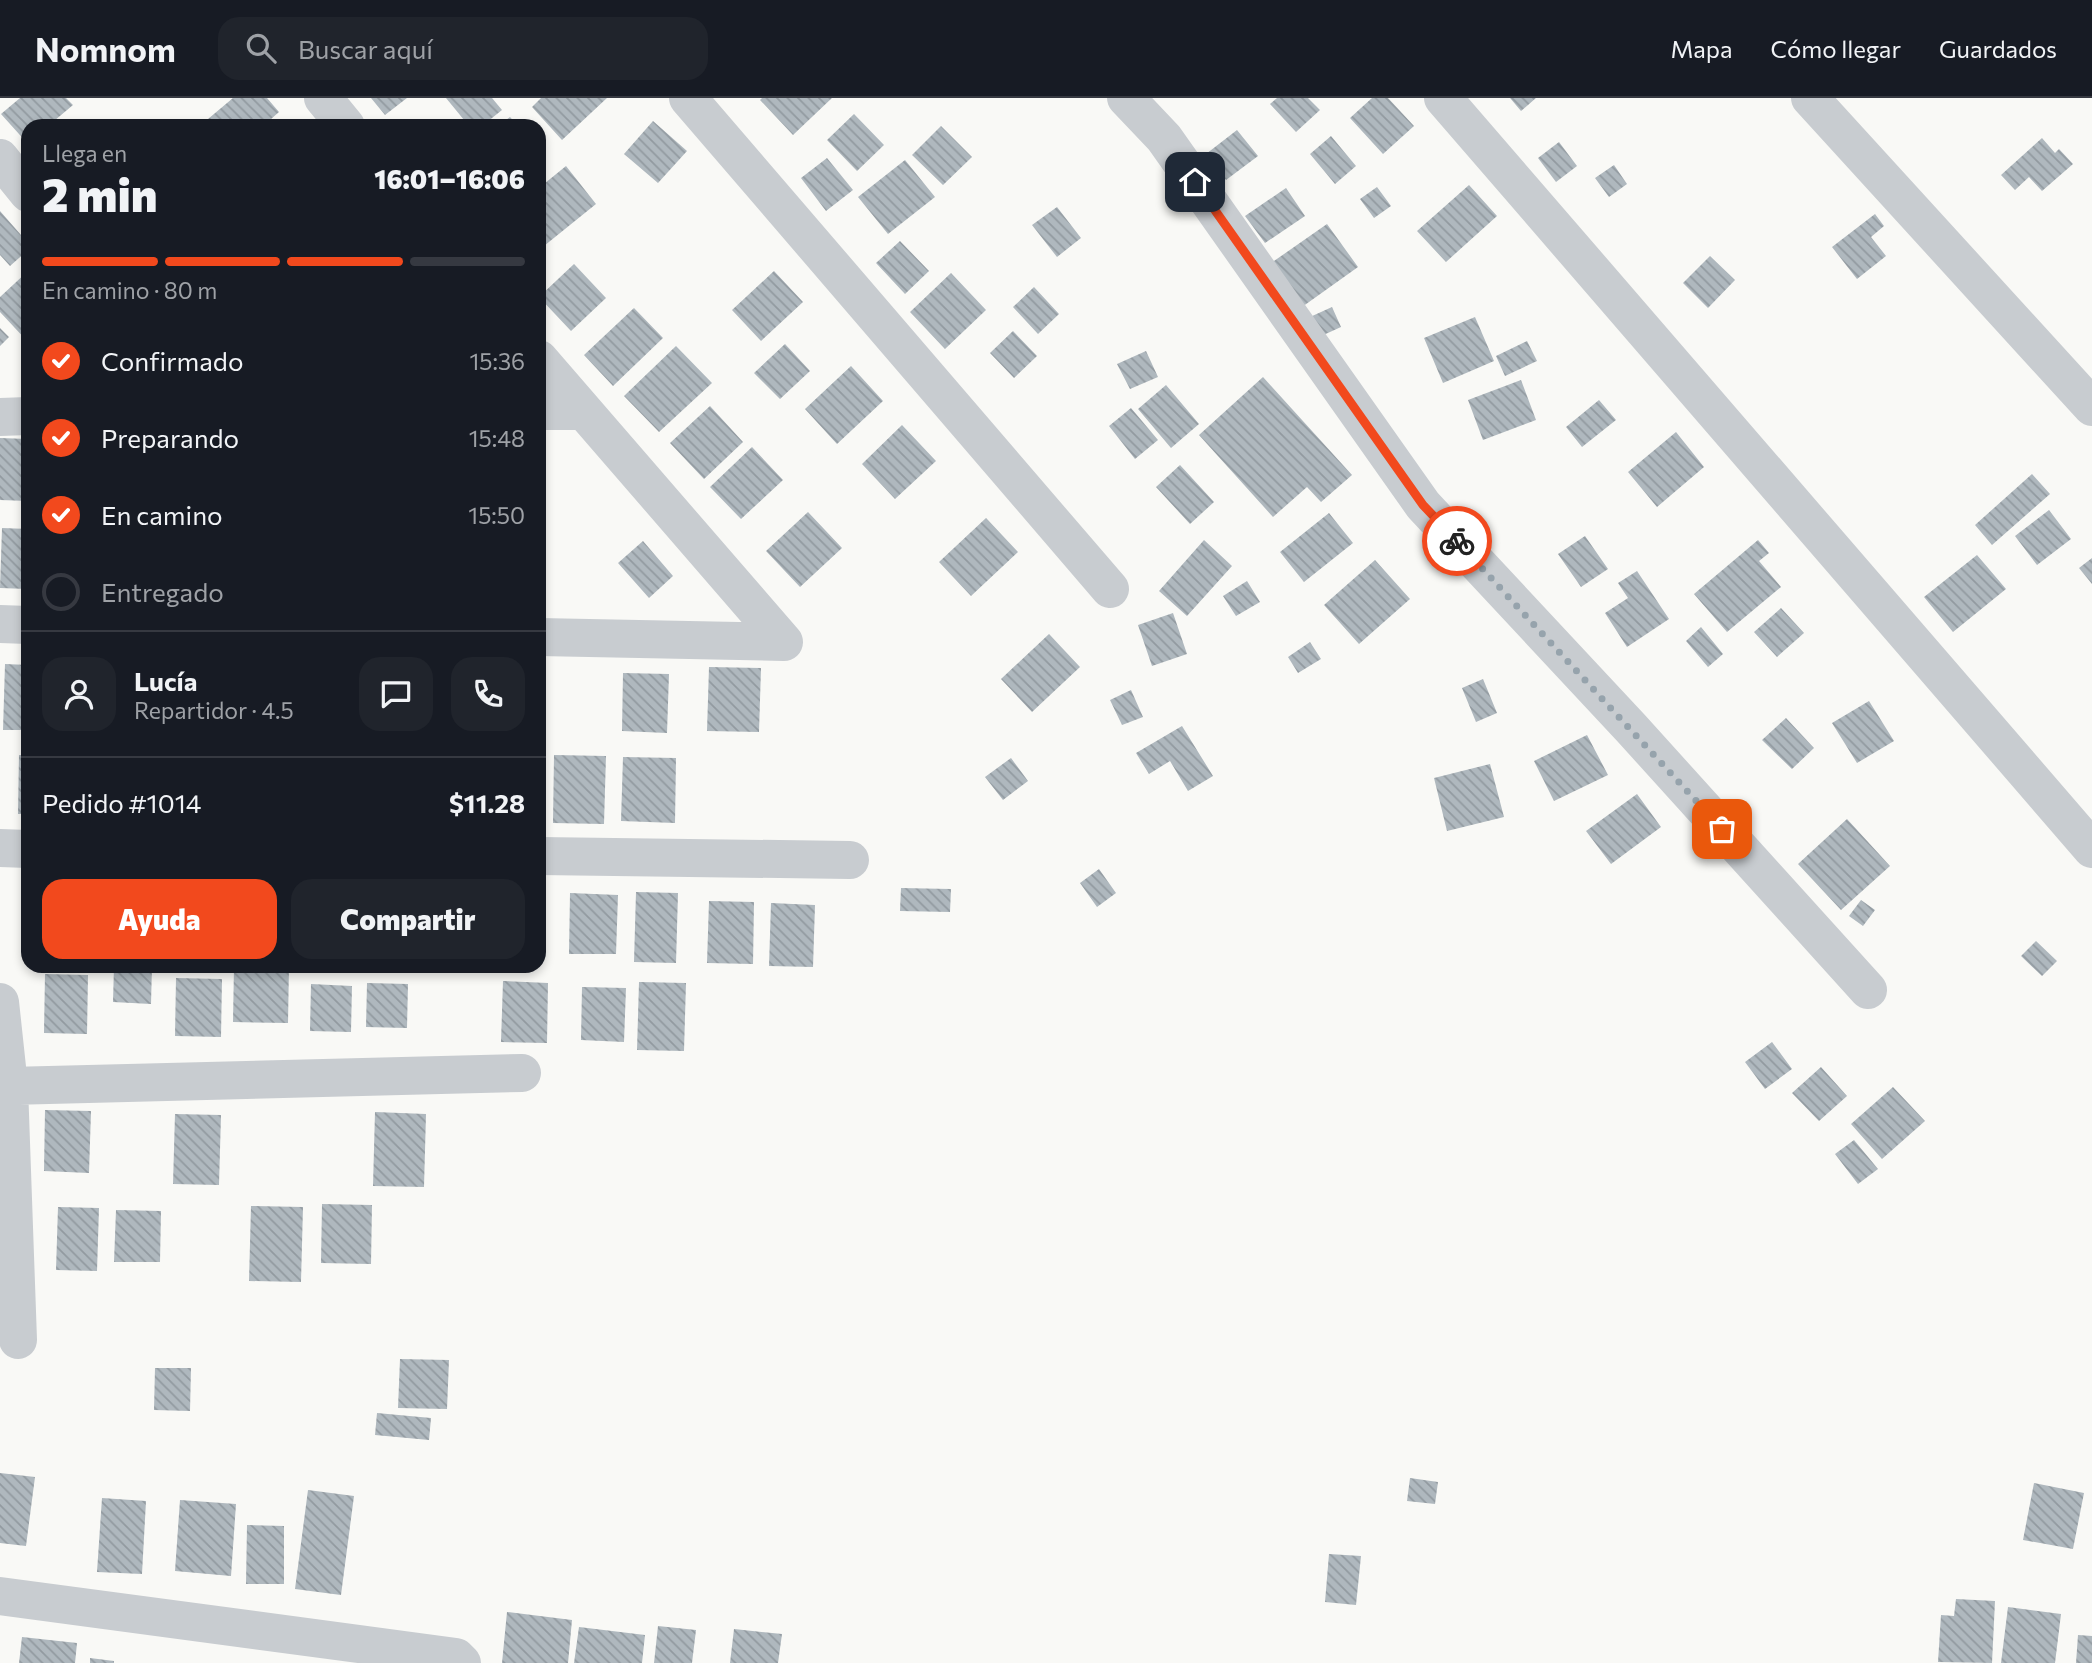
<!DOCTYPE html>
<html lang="es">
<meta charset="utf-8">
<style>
body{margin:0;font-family:Commissioner,sans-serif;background:#20242c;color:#f1f3f6;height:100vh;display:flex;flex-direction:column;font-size:26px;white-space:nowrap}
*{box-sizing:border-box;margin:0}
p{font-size:23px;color:#9ea1a6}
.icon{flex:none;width:38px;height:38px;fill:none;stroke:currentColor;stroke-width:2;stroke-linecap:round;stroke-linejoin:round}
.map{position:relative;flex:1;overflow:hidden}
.sheet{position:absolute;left:21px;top:21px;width:525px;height:854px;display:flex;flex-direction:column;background:#171b24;border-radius:21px;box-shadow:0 4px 10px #0003}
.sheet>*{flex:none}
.pin{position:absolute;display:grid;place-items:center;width:60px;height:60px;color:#fff;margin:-30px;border-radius:14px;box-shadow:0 4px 10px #0006}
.courier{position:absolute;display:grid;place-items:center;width:70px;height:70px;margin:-35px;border:5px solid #f2491d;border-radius:50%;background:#fff;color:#222;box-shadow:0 2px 9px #0007}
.head em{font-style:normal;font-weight:800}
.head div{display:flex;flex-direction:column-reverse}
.head{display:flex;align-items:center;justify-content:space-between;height:119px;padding:0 21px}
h1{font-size:46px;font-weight:800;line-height:52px}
.bar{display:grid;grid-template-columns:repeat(4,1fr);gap:10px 7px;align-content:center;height:84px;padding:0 21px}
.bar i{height:9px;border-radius:5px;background:#363941}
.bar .active{background:#f2491d}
.bar p{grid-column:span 4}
.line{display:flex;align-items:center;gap:18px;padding:0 21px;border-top:2px solid #363941}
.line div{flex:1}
.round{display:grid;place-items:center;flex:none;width:74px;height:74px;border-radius:21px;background:#20242c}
ol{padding:0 21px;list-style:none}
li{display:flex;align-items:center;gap:21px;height:77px}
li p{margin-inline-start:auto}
li .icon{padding:7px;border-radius:50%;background:#f2491d;color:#fff;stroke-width:4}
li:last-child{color:#9ea1a6}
li i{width:38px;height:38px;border:4px solid #363941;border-radius:50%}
.cta{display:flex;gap:14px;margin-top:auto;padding:14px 21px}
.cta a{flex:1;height:80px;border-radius:21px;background:#f2491d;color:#fff;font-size:28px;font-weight:800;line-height:80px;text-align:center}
.cta a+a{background:#20242c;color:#f1f3f6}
header{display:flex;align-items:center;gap:42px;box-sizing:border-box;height:98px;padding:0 35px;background:#171b24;border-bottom:2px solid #363941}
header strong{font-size:33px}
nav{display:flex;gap:38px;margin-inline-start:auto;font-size:24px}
.search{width:490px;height:63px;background:#20242c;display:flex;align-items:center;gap:18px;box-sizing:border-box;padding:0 24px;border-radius:21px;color:#9ea1a6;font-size:26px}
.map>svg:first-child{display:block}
</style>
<header>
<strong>Nomnom</strong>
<div class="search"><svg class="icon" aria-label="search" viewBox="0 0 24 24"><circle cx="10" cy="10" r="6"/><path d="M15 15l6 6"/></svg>Buscar aquí</div>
<nav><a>Mapa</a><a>Cómo llegar</a><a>Guardados</a></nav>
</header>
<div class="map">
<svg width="2092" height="1565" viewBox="0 0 2092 1565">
<defs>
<pattern id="building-back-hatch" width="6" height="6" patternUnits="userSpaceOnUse" patternTransform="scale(1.75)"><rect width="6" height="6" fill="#afb8be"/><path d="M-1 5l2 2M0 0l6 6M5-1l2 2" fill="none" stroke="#929aa0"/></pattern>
</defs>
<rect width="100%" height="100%" fill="#f9f9f6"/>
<!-- building -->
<path fill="url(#building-back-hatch)" d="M20,0H66L73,7L48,28H28V46L1,16Z
M233,0H267L279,14L263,28H214L208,21Z
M371,0H407L385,17Z
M446,0H492L502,12L482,28H469Z
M541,0H607L562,42L532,9Z
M762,0H832L793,37L760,2Z
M1277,0H1308L1320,12L1296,34L1270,6Z
M1372,0H1388L1414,28L1383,56L1350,20Z
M1510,0H1536L1521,13Z
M854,16L884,47L857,73L827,42Z
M510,19L518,28H498Z
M653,23L687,53L658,85L624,56Z
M941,28L972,59L943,87L912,57Z
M1237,32L1258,58L1226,82L1206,56Z
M1331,38L1356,68L1335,86L1310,56Z
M2042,40L2055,55L2059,51L2073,66L2042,93L2029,79L2015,92L2001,77Z
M1559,44L1577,68L1556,84L1538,60Z
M827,60L853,92L826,113L801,80Z
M905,62L935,99L888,136L858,99Z
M1614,67L1627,86L1609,99L1595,80Z
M566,68L596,106L539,152V90Z
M1469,87L1497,118L1446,164L1417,133Z
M1377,89L1391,108L1374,120L1360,101Z
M1286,90L1305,118L1265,145L1245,118Z
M1057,109L1081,140L1057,159L1032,127Z
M0,113L28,145V152L10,168L0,157Z
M1875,116L1884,128L1871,139L1886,158L1857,181L1832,149Z
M1327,126L1358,169L1295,214L1264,170Z
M900,143L929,173L905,196L876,165Z
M1710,158L1735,182L1708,210L1683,185Z
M574,166L606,200L571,233L539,199Z
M28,173V244L0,214V199Z
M774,173L803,204L761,243L732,212Z
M951,175L986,212L945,251L910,214Z
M1034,189L1059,216L1038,236L1013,209Z
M1332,209L1341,229L1319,239L1310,219Z
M634,210L663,240L613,288L584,257Z
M1475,219L1494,263L1443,285L1424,240Z
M0,230L9,239L0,248Z
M1013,233L1037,258L1014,280L990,255Z
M1527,243L1537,263L1505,278L1496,258Z
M785,246L810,273L780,301L754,275Z
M676,248L712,285L659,334L624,298Z
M1146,253L1158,279L1130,291L1117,266Z
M851,268L883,303L837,346L805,311Z
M1263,279L1352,377L1321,404L1307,389L1273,419L1199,337Z
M1521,282L1536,322L1483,342L1468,302Z
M1166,287L1199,326L1171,350L1138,311Z
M1599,302L1616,322L1582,349L1566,329Z
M710,308L743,344L704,381L670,345Z
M1131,310L1158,342L1135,361L1109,328Z
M902,327L936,363L895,401L862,366Z
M1676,334L1704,369L1657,409L1628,374Z
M0,340L28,341V403L0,402Z
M752,349L783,382L741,421L710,389Z
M1180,367L1214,404L1190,426L1156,389Z
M2032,376L2050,396L1992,447L1975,427Z
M2049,412L2071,441L2037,467L2015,438Z
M808,414L842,450L800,489L766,453Z
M1329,415L1353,445L1304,484L1280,454Z
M986,420L1018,454L971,498L939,464Z
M2,430L28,431V491L0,490Z
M1585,438L1608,471L1581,489L1558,456Z
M1204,442L1232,468L1187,518L1159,493Z
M1758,442L1769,455L1759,463L1781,489L1727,534L1694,496Z
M643,443L673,478L649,500L618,465Z
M1977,457L2006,491L1953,534L1924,499Z
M2092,460V486L2079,470Z
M1375,462L1410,501L1359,546L1324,507Z
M1637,473L1669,521L1627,549L1605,515L1628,500L1618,485Z
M1247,483L1260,504L1236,518L1223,498Z
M1781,510L1804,535L1777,559L1754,534Z
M1173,515L1187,556L1152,568L1138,527Z
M1701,529L1723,556L1708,569L1686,543Z
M1049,536L1080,569L1032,614L1001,581Z
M1310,544L1321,561L1298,575L1288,559Z
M5,566L28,567V632H3Z
M709,569L761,570L759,634L707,633Z
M623,575L669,576L667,635L622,633Z
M1483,581L1497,615L1476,624L1462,590Z
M1131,592L1143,619L1122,627L1110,602Z
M1869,603L1894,643L1857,665L1832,625Z
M1786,620L1814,650L1792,671L1762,642Z
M1182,628L1213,678L1188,693L1170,663L1149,676L1136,655Z
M1587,637L1608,677L1554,703L1534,663Z
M19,657H28V716H18Z
M554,657L606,658L604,726L553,725Z
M623,659L676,660L675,725L621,723Z
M1011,660L1028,683L1003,702L985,679Z
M1490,666L1504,719L1447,733L1434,680Z
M1637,696L1661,729L1611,766L1586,733Z
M1847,721L1890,768L1841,812L1798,766Z
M1099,771L1116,795L1097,809L1080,785Z
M901,790L951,791L950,814L900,813Z
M636,794L678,795L676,865L634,864Z
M570,795L618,797L616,856H569Z
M1861,802L1875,812L1863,828L1849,818Z
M709,803L754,804L753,866L707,865Z
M771,805L815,807L813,869L769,868Z
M2036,843L2057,863L2042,878L2021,858Z
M114,868H152L151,906L113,904Z
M234,868H289L288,925L233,924Z
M45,876L88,877L87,936L44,935Z
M176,880L222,881L221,939L175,938Z
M503,883L548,885L547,945L501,944Z
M639,884L686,885L684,953L637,952Z
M367,885L408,886L407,930L366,929Z
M311,886L352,888L351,934L310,933Z
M582,889L626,890L624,944L581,942Z
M1772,944L1792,971L1765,991L1745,964Z
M1821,969L1847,998L1819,1023L1792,995Z
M1893,989L1925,1023L1882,1061L1851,1026Z
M45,1012L91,1013L89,1075L44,1073Z
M375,1014L426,1016L424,1089L373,1088Z
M175,1016L221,1017L219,1087L173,1086Z
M1854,1042L1878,1071L1858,1086L1835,1056Z
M322,1106L372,1107L371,1166L321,1165Z
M251,1108L303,1109L301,1184L249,1183Z
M58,1109L99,1110L97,1173L56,1172Z
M116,1112L161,1113L160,1164H114Z
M400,1261L449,1262L447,1311L398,1310Z
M155,1270H191L190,1313L154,1312Z
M377,1315L431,1320L429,1342L375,1337Z
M0,1375L35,1379L26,1448L0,1445Z
M1410,1380L1438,1384L1435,1406L1407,1403Z
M2034,1385L2084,1395L2073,1451L2023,1442Z
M308,1392L354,1398L341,1497L295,1491Z
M102,1400L146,1403L142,1476L97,1474Z
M180,1402L236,1406L231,1478L175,1473Z
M247,1427L284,1428V1486H246Z
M1329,1456L1361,1458L1356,1507L1325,1504Z
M1956,1501L1995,1503L1992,1565L1938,1564L1941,1517L1954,1518Z
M2008,1509L2061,1516L2055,1565H2001Z
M507,1514L572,1522L568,1565H502Z
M658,1528L696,1532L692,1565H654Z
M579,1529L645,1537L642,1565H574Z
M734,1531L782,1536L778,1565H730Z
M2078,1537L2092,1538V1565H2076Z
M22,1539L77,1545L75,1565H19Z
M90,1560L114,1563V1565H90Z"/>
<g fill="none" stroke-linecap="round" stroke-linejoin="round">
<!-- minor -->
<path stroke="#c8ccd0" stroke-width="38" d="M323,0L346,28
M688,0L1110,491
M1126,0L1164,40L1423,407L1631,630L1868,892
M1443,0L2092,751
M1810,0L2092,309
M0,60L28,95
M539,261L784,544
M539,313H582
M0,319L28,318
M0,526L28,527
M539,539L784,544
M0,750L28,751
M539,758L850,762
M0,904L9,988L18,1242
M9,988L522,975
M0,1498L456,1559L462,1565"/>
</g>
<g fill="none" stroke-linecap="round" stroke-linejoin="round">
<!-- done -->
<path stroke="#96a3ac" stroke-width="7" stroke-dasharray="0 12.6" d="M1457,443L1722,731"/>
<!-- route -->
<path stroke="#f2491d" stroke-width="9" d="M1195,84L1423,407L1457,443"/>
</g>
</svg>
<div class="pin" style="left:1722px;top:731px;background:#ea580c"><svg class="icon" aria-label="bag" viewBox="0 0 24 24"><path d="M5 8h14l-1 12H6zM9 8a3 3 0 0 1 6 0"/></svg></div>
<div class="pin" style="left:1195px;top:84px;background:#1f2937"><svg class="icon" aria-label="home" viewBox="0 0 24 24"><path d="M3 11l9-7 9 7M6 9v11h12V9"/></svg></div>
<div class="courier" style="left:1457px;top:443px"><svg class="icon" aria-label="bike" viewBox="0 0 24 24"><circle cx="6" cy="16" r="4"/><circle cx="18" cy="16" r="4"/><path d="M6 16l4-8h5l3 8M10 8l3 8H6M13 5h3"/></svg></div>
<section class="sheet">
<div class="head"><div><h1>2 min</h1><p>Llega en</p></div><em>16:01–16:06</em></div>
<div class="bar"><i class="active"></i><i class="active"></i><i class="active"></i><i></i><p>En camino · 80 m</p></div>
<ol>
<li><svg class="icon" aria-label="check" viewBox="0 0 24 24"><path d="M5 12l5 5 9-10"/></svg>Confirmado<p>15:36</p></li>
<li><svg class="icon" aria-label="check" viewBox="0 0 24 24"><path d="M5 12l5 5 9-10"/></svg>Preparando<p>15:48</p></li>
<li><svg class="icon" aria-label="check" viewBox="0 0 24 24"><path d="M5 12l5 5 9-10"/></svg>En camino<p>15:50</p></li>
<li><i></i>Entregado</li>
</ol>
<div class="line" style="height:126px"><a class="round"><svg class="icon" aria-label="person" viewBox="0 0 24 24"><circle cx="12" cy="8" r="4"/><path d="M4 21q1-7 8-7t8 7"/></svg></a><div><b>Lucía</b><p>Repartidor · 4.5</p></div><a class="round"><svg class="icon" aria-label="chat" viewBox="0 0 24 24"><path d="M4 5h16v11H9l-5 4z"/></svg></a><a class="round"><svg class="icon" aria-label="phone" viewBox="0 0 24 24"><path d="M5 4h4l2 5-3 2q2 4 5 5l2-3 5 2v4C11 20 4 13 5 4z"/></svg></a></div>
<div class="line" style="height:91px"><div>Pedido #1014</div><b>$11.28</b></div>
<div class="cta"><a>Ayuda</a><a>Compartir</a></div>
</section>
</div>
